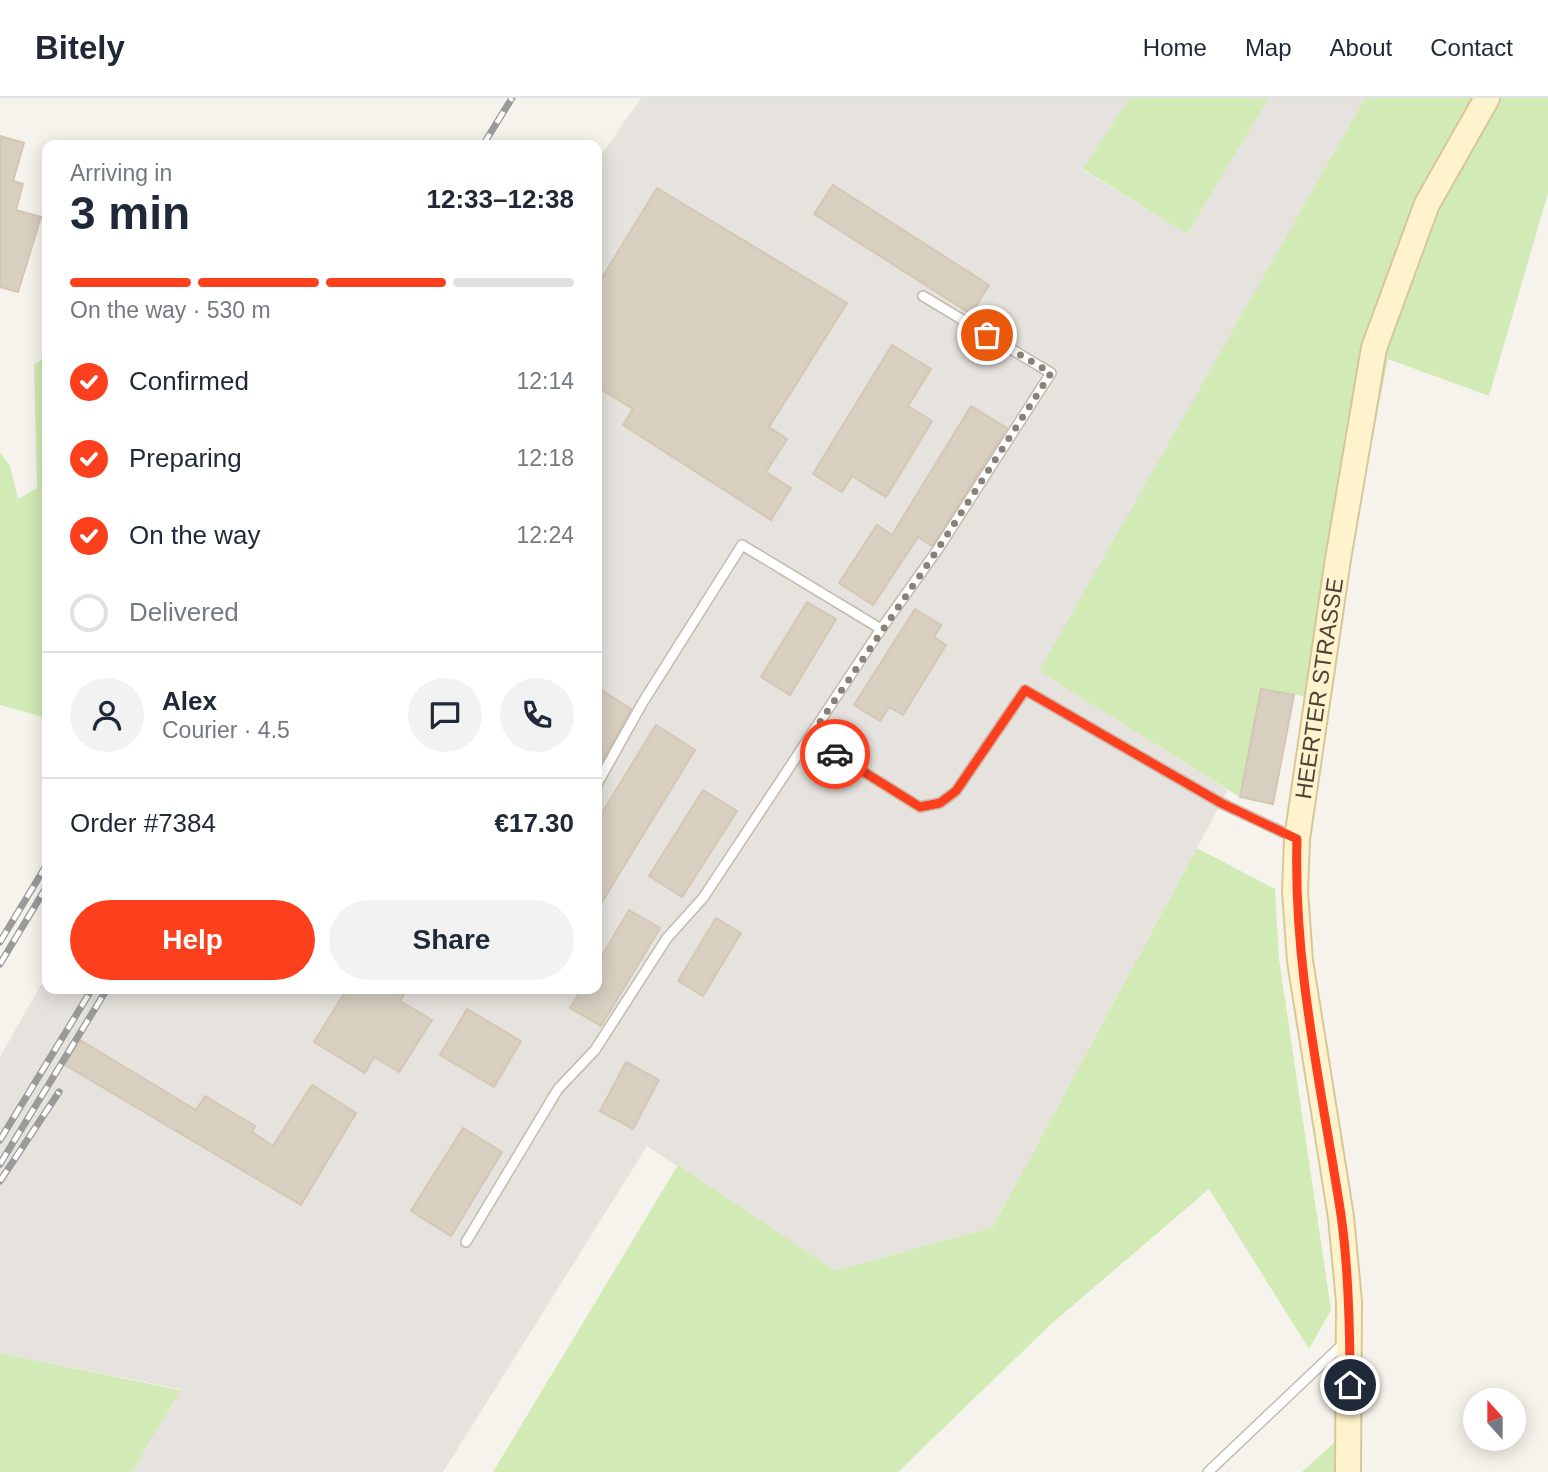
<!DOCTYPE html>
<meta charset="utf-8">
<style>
body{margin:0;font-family:Arial,sans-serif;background:#f2f2f3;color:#1f2937;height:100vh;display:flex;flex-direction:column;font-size:26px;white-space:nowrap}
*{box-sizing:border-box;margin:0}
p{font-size:23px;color:#747a83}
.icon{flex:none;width:38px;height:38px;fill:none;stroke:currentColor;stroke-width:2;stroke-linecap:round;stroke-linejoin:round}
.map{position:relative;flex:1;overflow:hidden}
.drawer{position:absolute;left:42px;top:42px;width:560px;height:854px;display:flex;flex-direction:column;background:#fff;border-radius:14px;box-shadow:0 4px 18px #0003}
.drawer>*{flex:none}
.needle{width:46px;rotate:339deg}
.fabs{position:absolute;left:1463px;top:1290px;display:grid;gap:14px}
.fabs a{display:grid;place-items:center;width:63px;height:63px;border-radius:50%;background:#fff;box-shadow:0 4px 18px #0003;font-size:35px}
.pin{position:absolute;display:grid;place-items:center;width:60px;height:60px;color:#fff;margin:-30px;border:4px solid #fff;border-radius:50%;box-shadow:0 2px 7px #0007}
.courier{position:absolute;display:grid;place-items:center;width:70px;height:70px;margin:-35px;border:5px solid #fc3f1d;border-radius:50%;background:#fff;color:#222;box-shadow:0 2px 9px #0007}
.headline em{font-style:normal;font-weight:700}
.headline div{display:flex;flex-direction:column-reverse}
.headline{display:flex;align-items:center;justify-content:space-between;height:119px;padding:0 28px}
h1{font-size:46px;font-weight:700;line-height:52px}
.bar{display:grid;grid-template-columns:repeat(4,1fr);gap:10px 7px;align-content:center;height:84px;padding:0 28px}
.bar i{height:9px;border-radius:5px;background:#e0e1e3}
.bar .active{background:#fc3f1d}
.bar p{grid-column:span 4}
.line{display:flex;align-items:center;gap:18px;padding:0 28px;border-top:2px solid #e0e1e3}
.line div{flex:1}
.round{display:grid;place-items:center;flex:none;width:74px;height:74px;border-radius:37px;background:#f2f2f3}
ol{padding:0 28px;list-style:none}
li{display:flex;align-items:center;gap:21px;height:77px}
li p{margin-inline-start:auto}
li .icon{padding:7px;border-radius:50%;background:#fc3f1d;color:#fff;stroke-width:4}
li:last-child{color:#747a83}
li i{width:38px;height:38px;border:4px solid #e0e1e3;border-radius:50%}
.primary-button{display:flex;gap:14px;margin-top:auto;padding:14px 28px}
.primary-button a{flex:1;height:80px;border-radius:42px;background:#fc3f1d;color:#fff;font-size:28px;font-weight:700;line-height:80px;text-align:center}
.primary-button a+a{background:#f2f2f3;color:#1f2937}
header{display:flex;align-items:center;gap:42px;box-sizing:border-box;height:98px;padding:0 35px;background:#fff;border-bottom:2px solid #e0e1e3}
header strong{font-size:33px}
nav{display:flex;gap:38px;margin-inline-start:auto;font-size:24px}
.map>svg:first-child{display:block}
</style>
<header>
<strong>Bitely</strong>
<nav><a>Home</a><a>Map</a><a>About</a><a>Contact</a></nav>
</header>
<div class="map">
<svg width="1548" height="1374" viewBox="0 0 1548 1374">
<rect width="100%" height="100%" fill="#f6f3ec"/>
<!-- industrial -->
<path fill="#e6e2dd" d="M641,0H1129L1083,72L1187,136L1269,0H1365L1040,573L1228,692L993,1129L835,1173L647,1048L443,1374H132L180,1291L0,1255V959L47,876V891H597V63Z"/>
<!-- green -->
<path fill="#d2eab5" d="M1129,0H1269L1187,136L1083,71Z
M1365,0H1548V95L1489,298L1388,261L1333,543L1326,602L1261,591L1240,699L1039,573Z
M47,257V620L0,607V354L10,368L18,401L37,390L34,267Z
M1197,750L1275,791L1279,861L1331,1212L1309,1251L1209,1091L1050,1227L898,1374H493L678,1067L835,1173L993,1129Z
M0,1255L180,1292L132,1374H0Z
M1340,1339L1339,1374H1302Z"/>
<!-- building -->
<path fill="#d8cfc1" stroke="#d3c7b4" stroke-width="2" d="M0,38L24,45L13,83L23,86L16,112L41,119L18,194L0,189Z
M833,87L989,187L971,216L814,116Z
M657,90L847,205L769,329L787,341L766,374L791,390L771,422L623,327L633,311L597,289V188Z
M892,247L931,271L908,308L932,323L886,399L852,378L842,394L813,376Z
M971,308L1007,330L932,448L918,439L873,507L839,485L877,427L892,437Z
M807,504L836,521L790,597L761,579Z
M915,511L941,527L934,539L946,547L903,617L889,609L880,623L854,607Z
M597,589L631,611L597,672Z
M1261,591L1294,597L1273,706L1240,699Z
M656,627L695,652L597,812V723Z
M703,692L737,713L682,799L649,778Z
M629,812L660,830L601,928L570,910L582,891H597V866Z
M716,820L741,835L703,898L678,883Z
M347,891H407L400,903L432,922L399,974L374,959L365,975L314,944Z
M467,911L521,943L494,989L440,957Z
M80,942L196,1012L205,998L255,1028L252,1034L273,1048L312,987L356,1015L301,1107L65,967Z
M626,964L659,982L633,1031L600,1013Z
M463,1030L502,1054L451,1138L411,1113Z"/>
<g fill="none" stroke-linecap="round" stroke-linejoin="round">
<defs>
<path id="service" d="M809,640L920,709L940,705L956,693L1025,592L1221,705L1293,739
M597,686L643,604L742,447L881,531
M466,1144L558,991L595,952L667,840L703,800L881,531L938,451L1051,275L923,198
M1208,1374L1344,1245"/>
<g id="secondary">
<path id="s1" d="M1348,1374L1349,1204L1341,1119L1300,863L1295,793L1297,741L1338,461L1374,250L1427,106L1487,0"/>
</g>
</defs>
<!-- service casing -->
<use href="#service" stroke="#c2bbae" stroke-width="12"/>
<!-- secondary casing -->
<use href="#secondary" stroke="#d6c79b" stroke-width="28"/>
<!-- service -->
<use href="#service" stroke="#fff" stroke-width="9"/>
<!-- secondary -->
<use href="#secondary" stroke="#fff3cd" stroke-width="24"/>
<defs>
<path id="rail" d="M483,47L512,0
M0,844L47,766
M0,866L47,788
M0,1042L92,891
M0,1066L107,891
M0,1083L59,994"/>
</defs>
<!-- rail casing -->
<use href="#rail" stroke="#9a9a9a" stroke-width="7"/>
<!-- rail -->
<use href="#rail" stroke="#fff" stroke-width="4.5" stroke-dasharray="13" stroke-linecap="butt"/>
</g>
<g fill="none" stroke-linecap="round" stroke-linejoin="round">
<!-- done -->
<path stroke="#878178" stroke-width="7" stroke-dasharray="0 12.6" d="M835,656L809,640L938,451L1051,275L987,237"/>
<!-- route -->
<path stroke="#fc3f1d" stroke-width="9" d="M835,656L920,709L940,705L956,693L1025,592L1221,705L1297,741C1293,868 1322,992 1341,1117C1349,1173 1350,1231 1350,1287"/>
</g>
<g text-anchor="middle" stroke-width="5" stroke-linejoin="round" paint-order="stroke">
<!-- street labels -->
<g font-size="23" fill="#4b4439" stroke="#fff">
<text dy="8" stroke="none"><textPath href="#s1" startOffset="789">HEERTER STRASSE</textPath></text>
</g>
</g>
</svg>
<div class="fabs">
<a><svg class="needle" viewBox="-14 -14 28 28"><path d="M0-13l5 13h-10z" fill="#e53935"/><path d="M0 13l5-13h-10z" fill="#747a83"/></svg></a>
</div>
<div class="pin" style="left:987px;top:237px;background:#ea580c"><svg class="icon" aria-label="bag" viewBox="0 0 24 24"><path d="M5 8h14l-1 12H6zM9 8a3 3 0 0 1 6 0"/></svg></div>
<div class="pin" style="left:1350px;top:1287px;background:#1f2937"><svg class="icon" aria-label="home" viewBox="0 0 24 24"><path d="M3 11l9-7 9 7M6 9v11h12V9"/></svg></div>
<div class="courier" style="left:835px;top:656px"><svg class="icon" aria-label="car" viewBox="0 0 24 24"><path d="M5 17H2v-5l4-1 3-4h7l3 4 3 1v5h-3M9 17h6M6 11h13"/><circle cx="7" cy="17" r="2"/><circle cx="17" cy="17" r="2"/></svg></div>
<section class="drawer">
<div class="headline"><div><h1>3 min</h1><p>Arriving in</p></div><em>12:33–12:38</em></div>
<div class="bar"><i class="active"></i><i class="active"></i><i class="active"></i><i></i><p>On the way · 530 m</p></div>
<ol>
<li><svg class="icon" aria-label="check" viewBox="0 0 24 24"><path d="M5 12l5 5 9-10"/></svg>Confirmed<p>12:14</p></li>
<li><svg class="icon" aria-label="check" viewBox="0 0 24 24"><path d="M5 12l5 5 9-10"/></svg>Preparing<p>12:18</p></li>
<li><svg class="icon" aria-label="check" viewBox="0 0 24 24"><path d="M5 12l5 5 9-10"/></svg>On the way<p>12:24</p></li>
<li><i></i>Delivered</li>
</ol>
<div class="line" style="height:126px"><a class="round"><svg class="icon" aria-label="person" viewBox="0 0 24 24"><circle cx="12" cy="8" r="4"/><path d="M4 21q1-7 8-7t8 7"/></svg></a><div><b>Alex</b><p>Courier · 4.5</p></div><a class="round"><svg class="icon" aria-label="chat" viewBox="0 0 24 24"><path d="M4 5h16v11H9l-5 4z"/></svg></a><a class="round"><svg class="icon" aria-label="phone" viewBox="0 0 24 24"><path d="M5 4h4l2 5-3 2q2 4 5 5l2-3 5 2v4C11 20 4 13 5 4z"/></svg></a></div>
<div class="line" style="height:91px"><div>Order #7384</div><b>€17.30</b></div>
<div class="primary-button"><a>Help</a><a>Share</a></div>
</section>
</div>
